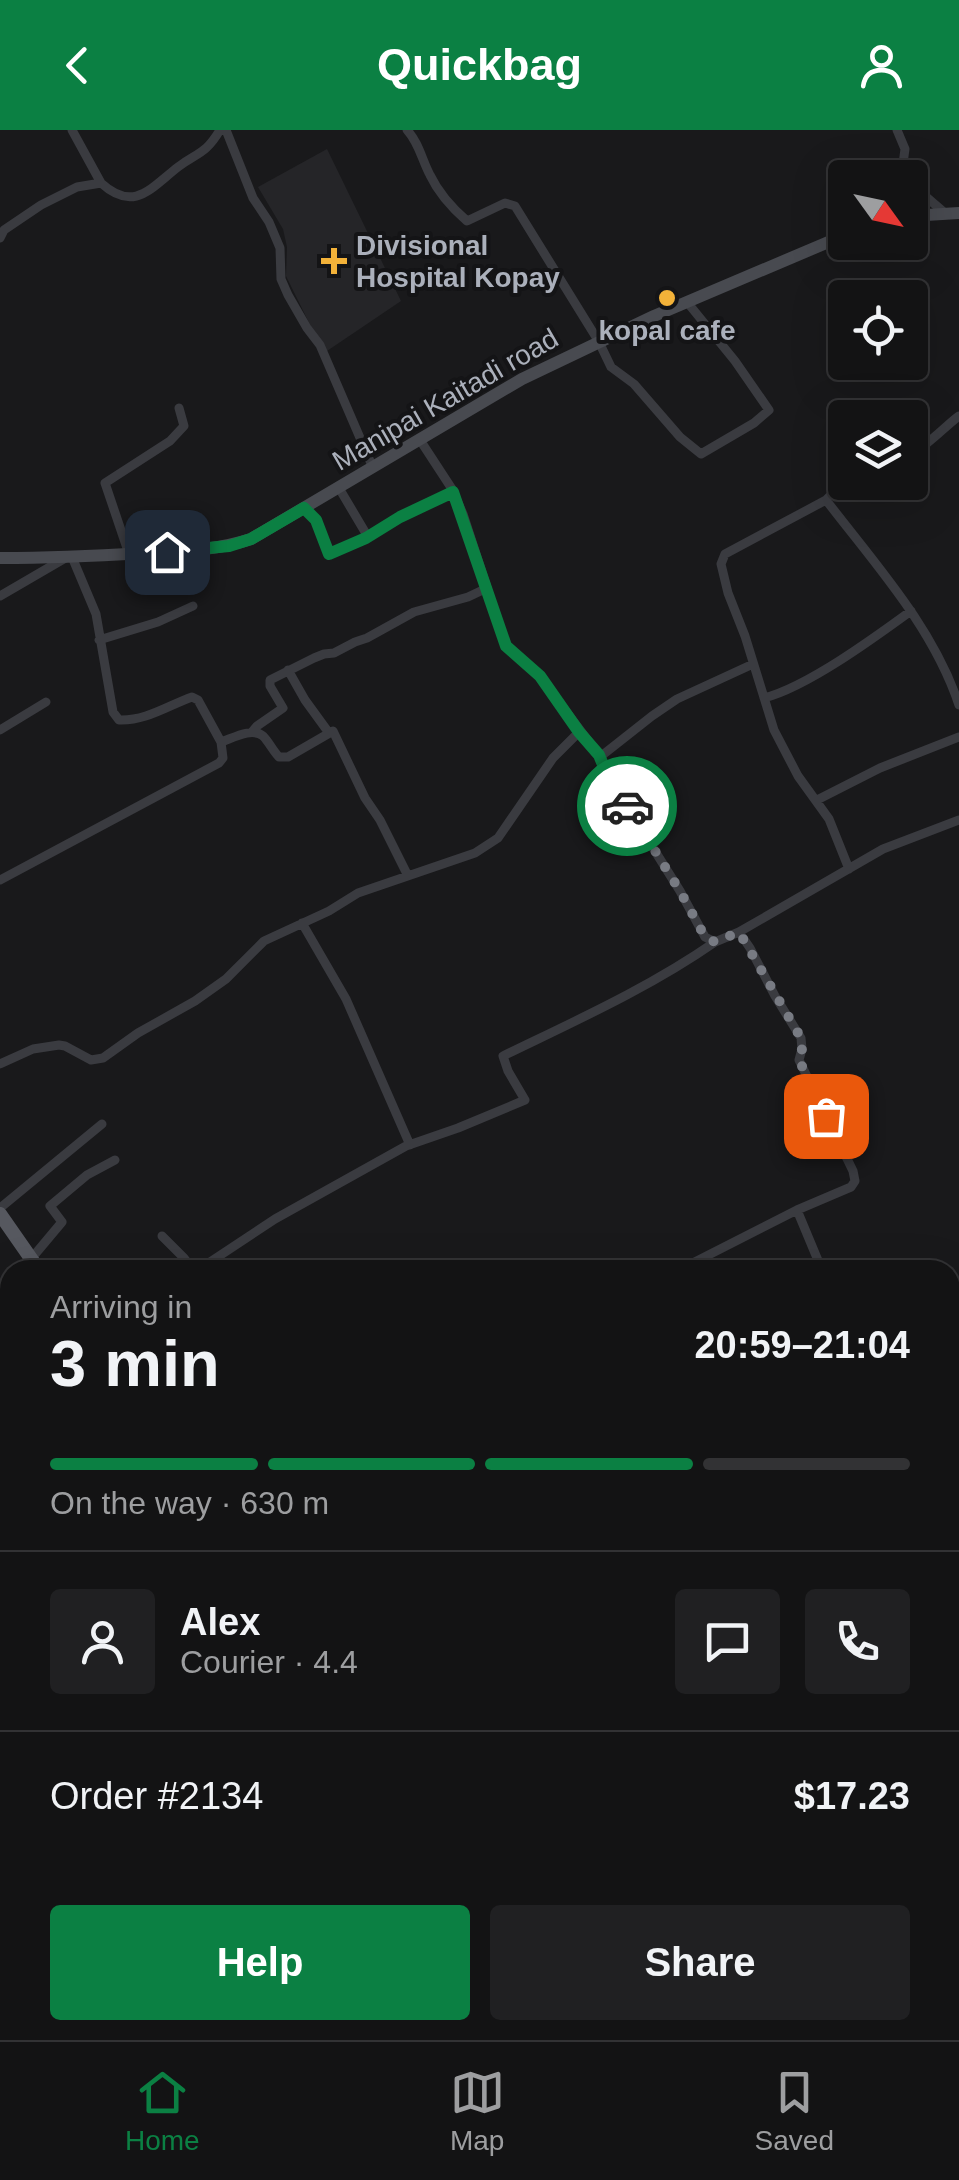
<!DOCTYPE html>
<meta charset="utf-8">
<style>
body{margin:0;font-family:Arial,sans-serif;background:#202022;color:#f1f3f6;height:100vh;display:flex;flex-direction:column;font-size:38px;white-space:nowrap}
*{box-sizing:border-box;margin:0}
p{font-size:32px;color:#9d9ea0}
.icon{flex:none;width:55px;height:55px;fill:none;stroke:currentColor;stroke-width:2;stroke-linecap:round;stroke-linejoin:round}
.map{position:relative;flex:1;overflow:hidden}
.details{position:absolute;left:0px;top:1130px;width:960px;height:780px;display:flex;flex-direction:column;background:#131314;border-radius:30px 30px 0 0;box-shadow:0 10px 40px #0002,0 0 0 2px #323234}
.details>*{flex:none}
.needle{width:65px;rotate:123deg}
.controls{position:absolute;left:828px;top:30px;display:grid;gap:20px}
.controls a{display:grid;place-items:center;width:100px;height:100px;border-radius:10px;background:#131314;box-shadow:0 10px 40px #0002,0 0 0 2px #323234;font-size:50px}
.pin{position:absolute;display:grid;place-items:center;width:85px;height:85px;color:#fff;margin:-42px;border-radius:20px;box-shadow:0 5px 15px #0006}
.courier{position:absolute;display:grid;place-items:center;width:100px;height:100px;margin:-50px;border:8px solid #0b8043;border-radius:50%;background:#fff;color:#222;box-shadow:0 2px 12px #0007}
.headline em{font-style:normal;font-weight:700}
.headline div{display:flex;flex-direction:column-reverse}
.headline{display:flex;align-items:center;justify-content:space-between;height:170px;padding:0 50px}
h1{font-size:65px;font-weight:700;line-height:75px}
.bar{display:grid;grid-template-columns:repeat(4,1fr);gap:15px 10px;align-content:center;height:120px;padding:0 50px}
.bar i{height:12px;border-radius:8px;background:#323234}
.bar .on{background:#0b8043}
.bar p{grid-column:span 4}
.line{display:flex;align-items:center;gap:25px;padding:0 50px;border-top:2px solid #323234}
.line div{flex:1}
.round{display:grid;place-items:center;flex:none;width:105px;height:105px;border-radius:10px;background:#202022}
.action{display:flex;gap:20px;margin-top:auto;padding:20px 50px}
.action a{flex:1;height:115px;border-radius:10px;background:#0b8043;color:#fff;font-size:40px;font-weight:700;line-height:115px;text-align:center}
.action a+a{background:#202022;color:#f1f3f6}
header{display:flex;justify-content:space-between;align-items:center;height:130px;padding:0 50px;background:#0b8043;color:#fff;font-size:45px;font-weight:700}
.tabs{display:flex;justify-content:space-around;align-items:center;height:140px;border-top:2px solid #323234;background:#131314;font-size:28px;color:#9d9ea0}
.tabs a{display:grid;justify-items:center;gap:5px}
.tabs .on{color:#0b8043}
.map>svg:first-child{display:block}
</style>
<header><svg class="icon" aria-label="back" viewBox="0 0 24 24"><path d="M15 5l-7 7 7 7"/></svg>Quickbag<svg class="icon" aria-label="person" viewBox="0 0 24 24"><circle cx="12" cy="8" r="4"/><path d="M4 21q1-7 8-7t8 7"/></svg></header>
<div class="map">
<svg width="959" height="1910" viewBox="0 0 959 1910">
<rect width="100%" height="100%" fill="#19191b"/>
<!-- built -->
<path fill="#252528" d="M327,19L401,171L324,223L286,146L287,117L283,99L258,57Z"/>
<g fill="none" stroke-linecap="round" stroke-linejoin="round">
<!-- street -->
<path stroke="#3a3b40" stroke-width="9" d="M72,0L101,53
M226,0L253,68L269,92L280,118L281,149L288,165L307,198L320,215L373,338
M407,0C419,13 422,30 430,45C439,64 452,78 467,91L505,73L515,76L599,212L611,237L634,254L680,307L701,324L754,293L769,280L735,231L687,172
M897,0L905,19L902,41L905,48
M910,53L946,84
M0,108L4,100L41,75L77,57L101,53C134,83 151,58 178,37C198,22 205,25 220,0
M420,310L452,359L463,384L506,516L540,547L599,625L606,643L680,761L705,807L715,812L739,802L750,818L775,866L801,908L802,919L799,930L853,1041L855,1051L851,1057L797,1080L822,1140
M910,323C927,317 944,297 959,286
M339,358L368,407
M826,370C875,434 933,497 959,575
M304,378L317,390L329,424L367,408L401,387L453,363
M129,424L105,353L170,311L184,296L179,278
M0,466L67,427
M99,510L158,492L193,476
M288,540L305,570L329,603
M764,568C807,557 874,508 911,481
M0,600L46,572
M252,602L257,596L283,578L270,556V550L314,528L324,524L334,523L355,512L367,508L414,482L468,467L487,458
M221,612C233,608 252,597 263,606C269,612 273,621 279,627H288L333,601L365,668L380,690L408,746
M600,627L652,586L677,569L753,534
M817,670L880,638L959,607
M849,739L829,689L798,646L774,600L745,506L728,463L721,434L725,424L826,370L836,360L850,352
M0,750L219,633L223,628L221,612L198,570L192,567C167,576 146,591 119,590L113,582L96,484L72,427
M302,793L346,869L410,1015
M739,802L883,719L959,690
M0,934L33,919L59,915L65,916L91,930L103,928L138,903L195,871L226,849L264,811L329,781L358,763L475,723L498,708L553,628L579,602
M0,1078L102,994
M162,1106L184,1128L193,1140
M31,1129L62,1092L50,1076L87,1045L115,1030
M198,1140L275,1089L406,1016L458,998L525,970L508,941L503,926C575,891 649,858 715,812
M679,1140L797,1080
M950,1240L959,1237
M950,1563L959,1557
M950,1700L959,1709
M377,1900L379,1910
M825,1900L832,1910
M921,1900L929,1910
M234,1910L248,1900
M617,1910L663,1900
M754,1910L761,1900
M863,1910L885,1900"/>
<!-- secondary -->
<path stroke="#484a50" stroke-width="12" d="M910,86L959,83
M0,428C47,428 95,426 142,423C179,421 215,421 251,409L522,249L654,186L845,105"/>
<!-- primary -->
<path stroke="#56585f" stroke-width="14" d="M0,1084L39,1140
M129,1900L133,1910"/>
</g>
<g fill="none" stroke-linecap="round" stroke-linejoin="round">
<!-- done -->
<path stroke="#787b83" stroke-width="10" stroke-dasharray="0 18" d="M627,676L680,761L705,807L715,812L739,802L801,908L802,919L799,930L826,986"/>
<!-- route -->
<path stroke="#0b8043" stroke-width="12" d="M167,422L229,416L251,409L304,378L316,390L329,424L366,408L400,387L453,362L506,516L540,546L579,602L599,625L606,642L627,676"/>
</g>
<!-- markers -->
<g fill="#f3b239" stroke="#141416" stroke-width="4">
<path d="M329 116h10v10h10v10h-10v10h-10v-10h-10v-10h10z"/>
<circle cx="667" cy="168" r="10"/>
</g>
<g text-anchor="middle" stroke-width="8" stroke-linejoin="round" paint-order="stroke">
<!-- poi labels -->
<g font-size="28" font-weight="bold" fill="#abb0bb" stroke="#141416" text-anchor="start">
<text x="356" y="125">Divisional<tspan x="356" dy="32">Hospital Kopay</tspan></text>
<text x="667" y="210" text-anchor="middle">kopal cafe</text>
</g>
<!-- street labels -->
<g font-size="28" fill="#abb0bb" stroke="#141416">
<text transform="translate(445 269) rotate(-30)" y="10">Manipai Kaitadi road</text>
</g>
</g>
</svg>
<div class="controls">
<a><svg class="needle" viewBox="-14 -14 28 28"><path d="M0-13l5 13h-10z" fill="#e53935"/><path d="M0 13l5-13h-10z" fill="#9d9ea0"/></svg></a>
<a><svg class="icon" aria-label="locate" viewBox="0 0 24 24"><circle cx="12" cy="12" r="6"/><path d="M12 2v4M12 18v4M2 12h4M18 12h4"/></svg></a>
<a><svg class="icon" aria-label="layers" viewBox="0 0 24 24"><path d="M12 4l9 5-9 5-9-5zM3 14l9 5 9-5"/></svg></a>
</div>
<div class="pin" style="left:826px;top:986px;background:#ea580c"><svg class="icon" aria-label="bag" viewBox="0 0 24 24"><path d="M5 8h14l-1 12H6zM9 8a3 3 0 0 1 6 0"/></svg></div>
<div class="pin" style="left:167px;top:422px;background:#1f2937"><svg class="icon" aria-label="home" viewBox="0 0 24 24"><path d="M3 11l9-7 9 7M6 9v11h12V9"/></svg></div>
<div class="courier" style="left:627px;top:676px"><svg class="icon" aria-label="car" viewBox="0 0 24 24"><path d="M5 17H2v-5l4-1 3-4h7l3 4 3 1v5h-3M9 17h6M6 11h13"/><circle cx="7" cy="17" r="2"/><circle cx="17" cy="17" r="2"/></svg></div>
<section class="details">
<div class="headline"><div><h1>3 min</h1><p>Arriving in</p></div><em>20:59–21:04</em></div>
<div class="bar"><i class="on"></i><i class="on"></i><i class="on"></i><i></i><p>On the way · 630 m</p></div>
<div class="line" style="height:180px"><a class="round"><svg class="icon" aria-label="person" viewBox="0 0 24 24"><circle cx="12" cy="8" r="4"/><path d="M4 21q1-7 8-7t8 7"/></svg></a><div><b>Alex</b><p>Courier · 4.4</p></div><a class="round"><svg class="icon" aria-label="chat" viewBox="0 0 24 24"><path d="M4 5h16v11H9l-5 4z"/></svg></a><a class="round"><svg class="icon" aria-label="phone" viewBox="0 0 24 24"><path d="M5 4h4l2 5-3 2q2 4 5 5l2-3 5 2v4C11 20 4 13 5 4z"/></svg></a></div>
<div class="line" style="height:130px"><div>Order #2134</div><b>$17.23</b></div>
<div class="action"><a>Help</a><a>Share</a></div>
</section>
</div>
<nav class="tabs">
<a class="on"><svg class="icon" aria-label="home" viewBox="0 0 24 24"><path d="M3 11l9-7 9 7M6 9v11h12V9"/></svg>Home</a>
<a><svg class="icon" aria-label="map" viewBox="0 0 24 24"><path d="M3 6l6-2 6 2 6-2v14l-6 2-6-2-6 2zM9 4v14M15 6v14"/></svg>Map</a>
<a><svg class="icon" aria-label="saved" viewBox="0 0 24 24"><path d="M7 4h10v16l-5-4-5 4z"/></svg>Saved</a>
</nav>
